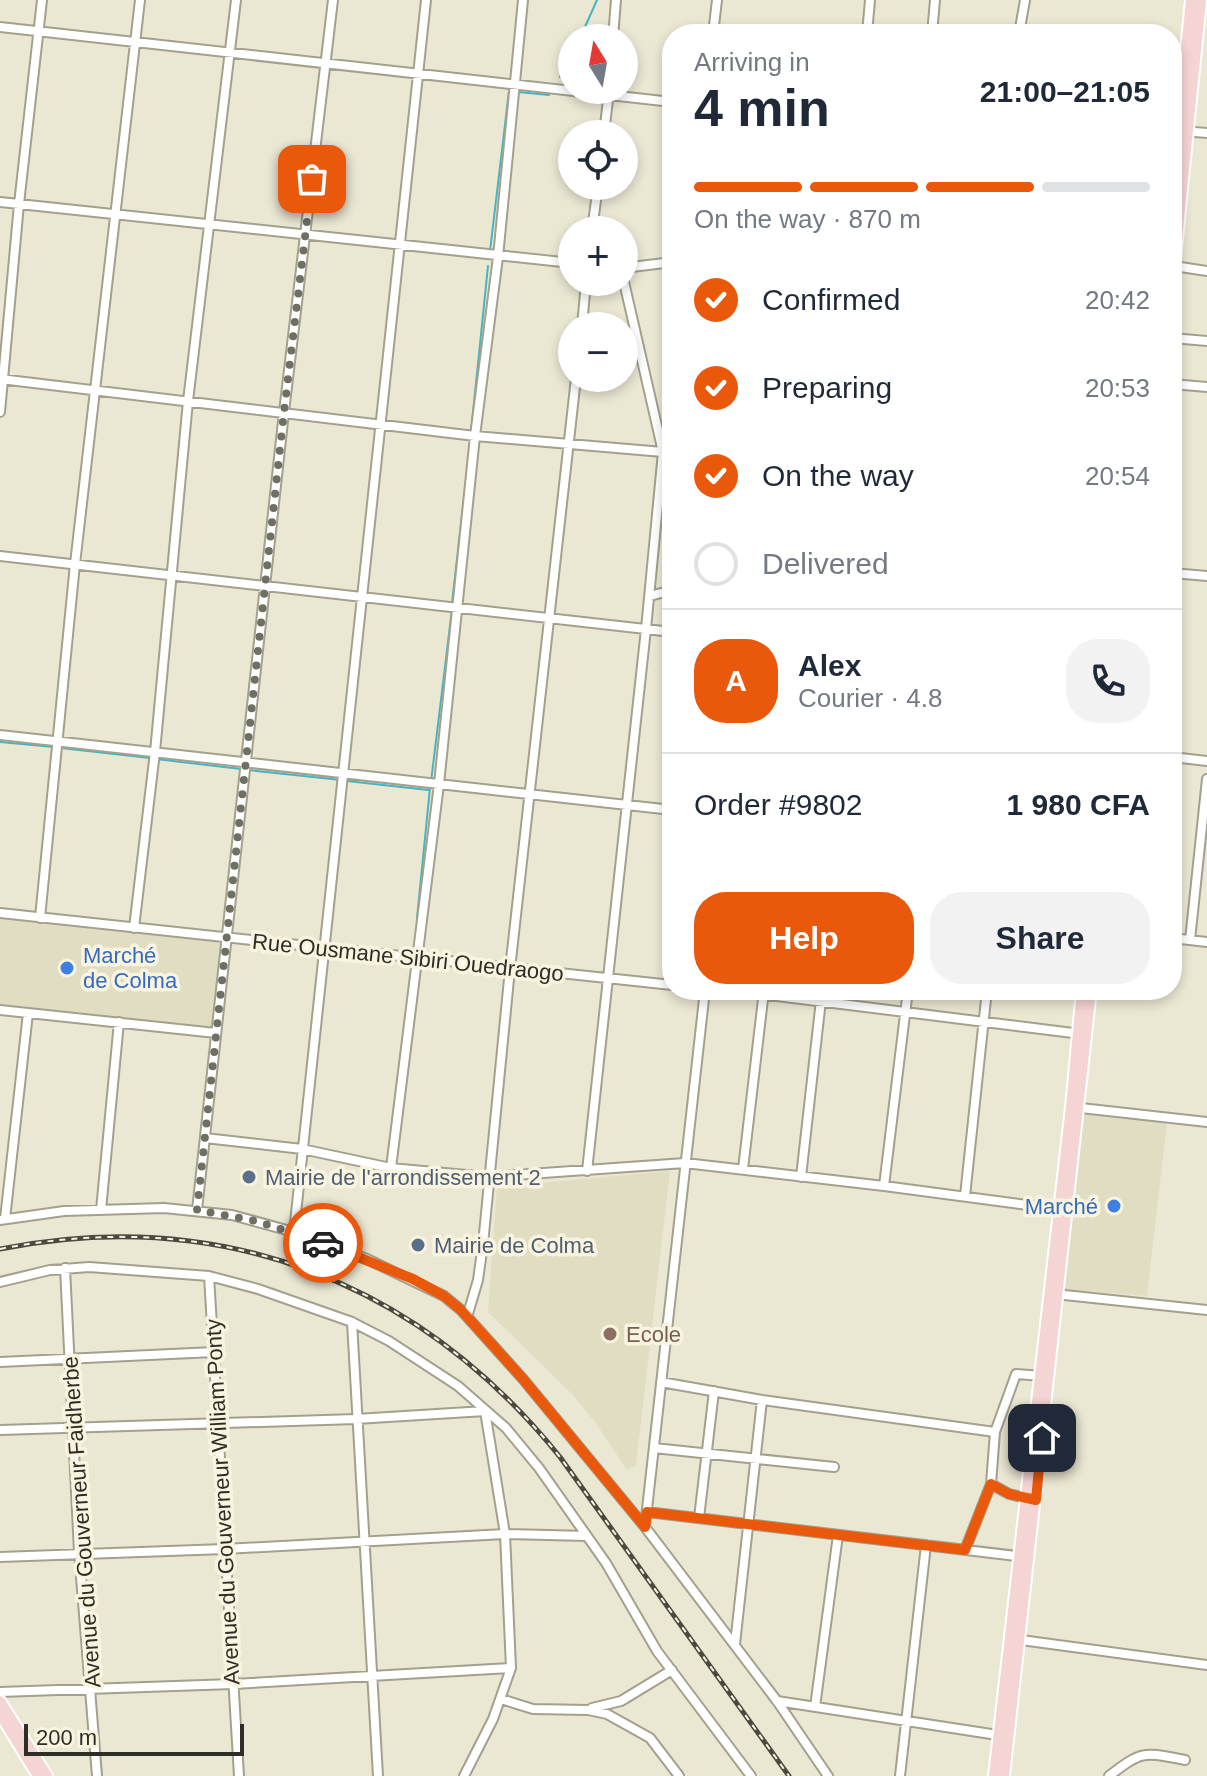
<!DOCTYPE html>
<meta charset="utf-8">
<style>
body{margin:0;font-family:Arial,sans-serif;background:#f2f2f3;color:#1f2937;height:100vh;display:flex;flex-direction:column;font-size:30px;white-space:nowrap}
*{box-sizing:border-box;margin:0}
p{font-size:26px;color:#747a83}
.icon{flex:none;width:44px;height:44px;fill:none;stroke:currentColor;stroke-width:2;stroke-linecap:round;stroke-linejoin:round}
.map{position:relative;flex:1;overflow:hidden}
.panel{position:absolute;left:662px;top:24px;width:520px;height:976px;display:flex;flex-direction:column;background:#fff;border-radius:32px;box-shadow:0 4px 12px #0003}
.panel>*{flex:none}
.needle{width:52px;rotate:349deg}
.tools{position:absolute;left:558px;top:24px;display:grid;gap:16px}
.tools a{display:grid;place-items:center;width:80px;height:80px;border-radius:50%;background:#fff;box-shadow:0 4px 12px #0003;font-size:40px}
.scale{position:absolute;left:24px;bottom:20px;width:220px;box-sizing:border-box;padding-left:8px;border:4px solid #2f2e26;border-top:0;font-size:22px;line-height:28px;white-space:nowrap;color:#2f2e26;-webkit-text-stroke:6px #f8f4e0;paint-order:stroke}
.pin{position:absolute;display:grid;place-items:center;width:68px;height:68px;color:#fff;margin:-34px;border-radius:16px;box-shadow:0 4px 12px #0006}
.courier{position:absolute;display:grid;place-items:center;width:80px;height:80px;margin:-40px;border:6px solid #ea580c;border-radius:50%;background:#fff;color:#222;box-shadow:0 2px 10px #0007}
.headline em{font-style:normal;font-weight:600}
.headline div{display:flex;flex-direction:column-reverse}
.headline{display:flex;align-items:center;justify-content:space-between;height:136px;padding:0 32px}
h1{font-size:52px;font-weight:600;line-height:60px}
.bar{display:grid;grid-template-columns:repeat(4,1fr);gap:12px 8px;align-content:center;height:96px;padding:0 32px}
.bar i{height:10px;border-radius:6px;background:#e0e1e3}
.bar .on{background:#ea580c}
.bar p{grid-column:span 4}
.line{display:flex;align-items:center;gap:20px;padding:0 32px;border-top:2px solid #e0e1e3}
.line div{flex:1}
.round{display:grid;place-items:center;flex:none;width:84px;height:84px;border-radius:32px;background:#f2f2f3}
ol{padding:0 32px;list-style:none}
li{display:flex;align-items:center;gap:24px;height:88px}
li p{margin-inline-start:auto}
li .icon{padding:8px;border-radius:50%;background:#ea580c;color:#fff;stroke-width:4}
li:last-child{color:#747a83}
li i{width:44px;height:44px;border:4px solid #e0e1e3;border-radius:50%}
.action{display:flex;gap:16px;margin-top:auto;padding:16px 32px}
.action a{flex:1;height:92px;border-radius:32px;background:#ea580c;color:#fff;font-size:32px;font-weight:600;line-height:92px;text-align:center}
.action a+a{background:#f2f2f3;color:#1f2937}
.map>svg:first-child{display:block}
</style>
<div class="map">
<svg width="1207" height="1776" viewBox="0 0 1207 1776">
<rect width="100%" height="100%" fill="#eae7d3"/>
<!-- built -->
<path fill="#e1ddc2" d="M0,913L228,937L216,1033L0,1010Z
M1082,1113L1167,1122L1147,1296L1062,1289Z
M670,1171L636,1465L627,1470L595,1422L573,1395L488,1312L497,1187Z"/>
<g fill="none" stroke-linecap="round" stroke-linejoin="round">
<!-- stream -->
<path stroke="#46b4c1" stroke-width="2" d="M580,38L597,0
M560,77L572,52
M518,92L549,95
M490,251L509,91
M471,432L488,266
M452,603L469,454
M0,742L54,747
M61,748L150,758
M156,759L241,769
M248,770L341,780
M347,781L428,790
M431,782L452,609
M417,918L430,788"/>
<defs>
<path id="minor" d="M0,27L672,102
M713,34L717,0
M867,34L870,0
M932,34L935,0
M1019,34L1025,0
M613,38L616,0
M1183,131L1207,133
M604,134L609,91
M0,202L572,263
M592,230L598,186
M1174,266L1207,271
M624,268L672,262
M582,326L586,282
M1172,338L1207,341
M0,379L475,436L663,452
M1172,384L1207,387
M0,412L19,204L42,0
M0,556L672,632
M1172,573L1207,576
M650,596L672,590
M0,735L672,810
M1172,757L1207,761
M0,913L672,985
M40,918L75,564L140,0
M134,928L155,752L188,401L236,0
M1172,938L1207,942
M1190,940L1207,779
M729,990L1081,1034
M0,1010L216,1033
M1072,1107L1207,1122
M205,1138L302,1149L391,1168L488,1177L685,1163L884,1186L1058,1209
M391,1168L439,784L475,436L498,257L523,0
M743,1169L764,991
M587,1171L646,629L663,452L624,282
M801,1177L821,1000
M884,1186L908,990
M965,1196L987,990
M101,1210L119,1022
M197,1210L284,412L333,0
M5,1219L28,1013
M0,1220L64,1211L164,1208L232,1215L294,1232L367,1259L444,1296L461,1310L523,1379L645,1527L777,1701L828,1776
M294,1232L426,0
M65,1268L79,1552L97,1776
M209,1276L239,1776
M0,1282L50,1270L89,1267L209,1276L258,1289L352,1322L389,1341L458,1386L506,1428L539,1468L606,1563L657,1651L751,1776
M1055,1294L1207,1310
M467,1317L478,1280L483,1244L510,969L576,378
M352,1322L378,1776
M0,1362L214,1352
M661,1382L762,1400L995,1432L1016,1374L1043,1376
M0,1430L356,1419L485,1411L505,1534L511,1668L493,1719L464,1776
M654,1448L834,1467
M991,1484L1009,1494L1031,1499
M647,1512L1025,1557
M699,1518L714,1391
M645,1527L705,990
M965,1550L991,1484L995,1432
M0,1557L225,1549L505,1534L587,1536
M1021,1640L1207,1665
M735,1644L762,1400
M0,1692L233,1684L511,1668
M501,1699L533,1709L588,1710L607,1714L650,1738L679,1776
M777,1701L1004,1736
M815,1707L838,1535
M592,1708L621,1701L672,1670
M900,1776L926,1545
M1109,1776C1143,1750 1143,1752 1185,1760"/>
<path id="major" d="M1172,190L1191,0
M1172,289L1201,0
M0,1701L47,1776
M0,1714L38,1776
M994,1776L1071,1107L1082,990
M1004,1776L1091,990"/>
</defs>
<!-- minor casing -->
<use href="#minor" stroke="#a3a08d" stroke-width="12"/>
<!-- major casing -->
<use href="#major" stroke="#fff" stroke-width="14"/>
<!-- minor -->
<use href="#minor" stroke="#fff" stroke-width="8"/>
<!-- major -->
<use href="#major" stroke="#f5d5d3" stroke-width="10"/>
<defs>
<path id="rail" d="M0,1249C222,1205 419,1282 560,1457L789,1776"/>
</defs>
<!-- rail casing -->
<use href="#rail" stroke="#4b4a40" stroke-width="5"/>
<!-- rail -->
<use href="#rail" stroke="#f8f4e0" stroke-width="2" stroke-dasharray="6" stroke-linecap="butt"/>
</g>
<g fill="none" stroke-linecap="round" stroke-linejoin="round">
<!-- done -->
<path stroke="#706f63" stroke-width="8" stroke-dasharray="0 14.4" d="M312,179L284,412L197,1210L256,1221L323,1243"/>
<!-- route -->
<path stroke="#ea580c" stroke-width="10" d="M323,1243L413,1279L444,1296L461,1310L523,1379L645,1527L647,1512L965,1550L991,1484L1009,1494L1036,1500L1042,1438"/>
</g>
<!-- markers -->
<g fill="#3f7fe0" stroke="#f8f4e0" stroke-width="3">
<circle cx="67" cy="968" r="8"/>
<circle cx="1114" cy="1206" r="8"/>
</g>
<g fill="#5c6f8a" stroke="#f8f4e0" stroke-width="3">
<circle cx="249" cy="1177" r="8"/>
<circle cx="418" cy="1245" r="8"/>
</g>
<circle fill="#8d6e63" stroke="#f8f4e0" stroke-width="3" cx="610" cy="1334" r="8"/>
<g text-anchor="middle" stroke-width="7" stroke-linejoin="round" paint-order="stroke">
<!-- shop labels -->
<g font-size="22" fill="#366cbe" stroke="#f8f4e0" text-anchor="start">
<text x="83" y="963">Marché<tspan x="83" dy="25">de Colma</tspan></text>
<text x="1098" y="1214" text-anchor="end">Marché</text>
</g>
<!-- street labels -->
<g font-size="22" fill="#2f2e26" stroke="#f8f4e0">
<text transform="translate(408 957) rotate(6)" y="8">Rue Ousmane Sibiri Ouedraogo</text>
<text transform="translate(222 1502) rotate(-93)" y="8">Avenue du Gouverneur William Ponty</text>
<text transform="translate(81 1522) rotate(-94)" y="8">Avenue du Gouverneur Faidherbe</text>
</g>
<!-- service labels -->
<g font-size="22" fill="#4e5e75" stroke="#f8f4e0" text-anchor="start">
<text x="265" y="1185">Mairie de l'arrondissement 2</text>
<text x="434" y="1253">Mairie de Colma</text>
</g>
<!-- education labels -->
<g font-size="22" fill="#785e54" stroke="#f8f4e0" text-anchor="start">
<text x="626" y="1342">Ecole</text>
</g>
</g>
</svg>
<div class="tools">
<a><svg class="needle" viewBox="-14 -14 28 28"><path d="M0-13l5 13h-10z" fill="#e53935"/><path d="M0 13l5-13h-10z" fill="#747a83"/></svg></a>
<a><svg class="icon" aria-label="locate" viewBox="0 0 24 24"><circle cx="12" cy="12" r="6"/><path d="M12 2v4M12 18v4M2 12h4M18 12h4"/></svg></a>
<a>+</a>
<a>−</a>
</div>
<div class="scale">200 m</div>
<div class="pin" style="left:312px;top:179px;background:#ea580c"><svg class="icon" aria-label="bag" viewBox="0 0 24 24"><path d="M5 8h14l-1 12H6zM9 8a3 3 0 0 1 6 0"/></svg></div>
<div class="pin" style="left:1042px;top:1438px;background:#1f2937"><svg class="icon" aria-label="home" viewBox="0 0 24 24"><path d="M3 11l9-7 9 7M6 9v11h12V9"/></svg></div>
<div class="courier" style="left:323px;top:1243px"><svg class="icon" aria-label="car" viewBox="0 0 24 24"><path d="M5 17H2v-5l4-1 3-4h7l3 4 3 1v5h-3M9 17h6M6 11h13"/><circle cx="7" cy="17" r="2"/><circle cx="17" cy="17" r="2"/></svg></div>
<section class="panel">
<div class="headline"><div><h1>4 min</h1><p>Arriving in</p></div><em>21:00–21:05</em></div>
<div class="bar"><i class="on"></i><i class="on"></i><i class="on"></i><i></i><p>On the way · 870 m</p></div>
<ol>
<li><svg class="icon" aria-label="check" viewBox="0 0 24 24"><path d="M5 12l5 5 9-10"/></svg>Confirmed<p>20:42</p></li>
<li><svg class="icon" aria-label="check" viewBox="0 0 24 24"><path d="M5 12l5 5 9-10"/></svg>Preparing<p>20:53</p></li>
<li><svg class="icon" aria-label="check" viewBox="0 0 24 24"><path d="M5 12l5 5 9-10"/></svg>On the way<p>20:54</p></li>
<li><i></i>Delivered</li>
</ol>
<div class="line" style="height:144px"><b class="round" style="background:#ea580c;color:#fff">A</b><div><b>Alex</b><p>Courier · 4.8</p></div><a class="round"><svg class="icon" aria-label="phone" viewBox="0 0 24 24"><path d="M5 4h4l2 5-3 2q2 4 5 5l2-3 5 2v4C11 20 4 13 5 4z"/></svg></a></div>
<div class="line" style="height:104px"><div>Order #9802</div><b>1 980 CFA</b></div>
<div class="action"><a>Help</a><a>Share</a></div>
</section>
</div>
